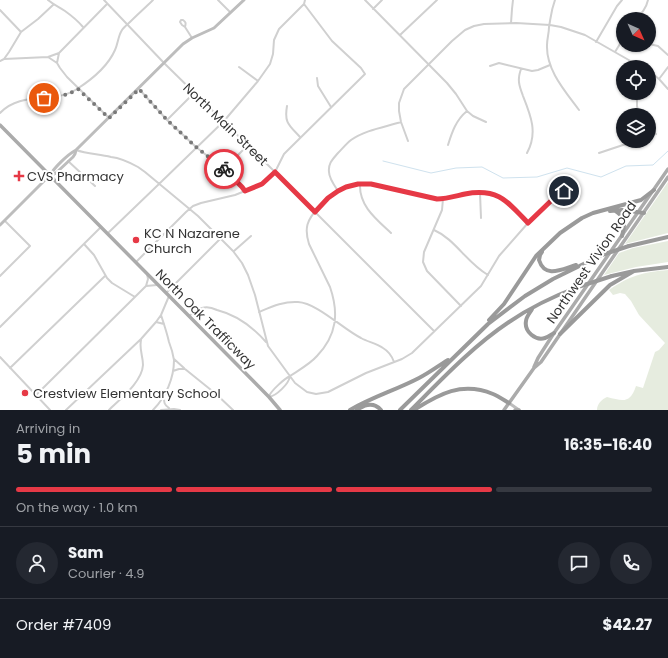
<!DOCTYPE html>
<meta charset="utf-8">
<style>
body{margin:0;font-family:Poppins,sans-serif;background:#242831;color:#f1f3f6;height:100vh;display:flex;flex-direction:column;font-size:15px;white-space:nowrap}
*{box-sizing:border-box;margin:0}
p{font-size:13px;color:#9ea1a6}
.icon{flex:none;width:22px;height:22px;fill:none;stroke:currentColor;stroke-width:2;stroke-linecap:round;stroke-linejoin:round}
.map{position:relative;height:410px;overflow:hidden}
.sheet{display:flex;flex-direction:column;background:#171b24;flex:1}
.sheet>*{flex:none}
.needle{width:26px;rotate:135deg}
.controls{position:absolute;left:616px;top:12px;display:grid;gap:8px}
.controls a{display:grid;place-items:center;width:40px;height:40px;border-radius:50%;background:#171b24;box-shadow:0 1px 3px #0004;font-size:20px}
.pin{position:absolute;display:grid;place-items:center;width:34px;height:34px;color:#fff;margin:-17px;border:2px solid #fff;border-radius:50%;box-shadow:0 1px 4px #0007}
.courier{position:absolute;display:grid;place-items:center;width:40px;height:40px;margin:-20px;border:3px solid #e63946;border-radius:50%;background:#fff;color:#222;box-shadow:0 1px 5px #0007}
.summary em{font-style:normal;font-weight:700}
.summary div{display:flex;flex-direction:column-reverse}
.summary{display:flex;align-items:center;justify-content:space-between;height:68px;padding:0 16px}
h1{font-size:26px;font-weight:700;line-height:30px}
.bar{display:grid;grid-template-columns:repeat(4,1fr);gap:6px 4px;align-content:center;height:48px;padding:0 16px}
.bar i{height:5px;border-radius:3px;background:#363941}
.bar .selected{background:#e63946}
.bar p{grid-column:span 4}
.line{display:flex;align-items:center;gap:10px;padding:0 16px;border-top:1px solid #363941}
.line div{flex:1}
.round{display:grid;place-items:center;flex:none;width:42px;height:42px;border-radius:21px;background:#242831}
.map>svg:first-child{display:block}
</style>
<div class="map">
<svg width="668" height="410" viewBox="0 0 668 410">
<rect width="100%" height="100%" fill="#fff"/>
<!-- green -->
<path fill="#e6ecdf" d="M668,182V233L625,244Z
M668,241V262L636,267L604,275L619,253L633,248Z
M668,270V410H597C597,404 602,399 607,397C623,401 630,404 636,386L643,388L655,352L659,350L665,343L639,315L631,301L625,294L620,293L613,295L609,290C629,276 643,272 668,270Z"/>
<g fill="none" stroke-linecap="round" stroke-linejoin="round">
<!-- stream -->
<path stroke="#cfe2ee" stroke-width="1" d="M383,161L431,173L456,168L482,167L503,178L537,177L567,168L601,177L626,166L653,165L668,151"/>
<!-- street -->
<path stroke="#d0d0d0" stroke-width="2" d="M48,0C54,5 59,7 65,11C72,16 78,21 83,27
M104,0L164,63L275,172L434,331
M218,0L230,12
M365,0L447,83L456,94L467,111L473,116L486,122
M555,0C551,11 551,16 549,27C549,33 547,39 547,45C546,70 565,91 579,110
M373,9L382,0
M0,10L21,32
M635,19C642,13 646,9 648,0
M511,23L512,9L513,0
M185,27C186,23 186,22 183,20H181L180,22L182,25L185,27L192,38
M400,35L437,0
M596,42L617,6L622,0
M649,44L658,46L668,55
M615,52L623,39
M48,57L57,63L60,68L67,77L109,118
M4,59L9,52L21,32L38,19L53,5
M0,61L4,59L48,57L59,53L107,4
M57,63L59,53
M490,66L499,63L532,71L538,70L550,65
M239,67L258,81
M521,69C520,72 519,75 519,78C518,84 521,90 523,96C531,116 538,133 527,153
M649,71L659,79L668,89
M317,78L318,86L331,107
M659,79L668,67
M620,87L623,88
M139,89L167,120L196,147L224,169L243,187L245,191
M637,93V106L639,115
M287,106C284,123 289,125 300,137
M0,113C22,90 52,105 77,89C91,80 108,66 115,50C118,44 118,36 122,30C124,27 128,24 131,21C138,14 146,7 153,0
M167,120L194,93
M649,130L656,134
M408,141L401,122L399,111V103L404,89L452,41L465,30L474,26L484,24L516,23L550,25L561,27L585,35L641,67
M448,145C452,132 456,120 467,111
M76,150C87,154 99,154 111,157C120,158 129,162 138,167L145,172L198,216L233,251L242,263L248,275L255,295L268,346L295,383L307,392L316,394L328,392L366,373L402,359L412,353L481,286L499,256L528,223L558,195L567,190H574
M599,153L629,143L634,141
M68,161L95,186
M224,169L248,145
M360,184C359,206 376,219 391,233
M338,191C334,185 329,178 329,172C328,163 333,159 338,153C342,149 346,144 351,140C365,130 385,127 401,122
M480,193L481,218
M443,199L442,210L424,252L423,262L427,271L461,306
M434,230C455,239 467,263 488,275
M108,233L159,184L224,121L258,81L270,64L273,54L274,40L279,29L304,4L305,0
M84,244L94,255L107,278L112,283L135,297
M234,251L251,236
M136,262L186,212L193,206L201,203L235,195L245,191L262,184L275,172L284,154L287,151L365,74L361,68L332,41L304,4
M0,276L30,246L5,221
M146,286L157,285
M166,293L221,238
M259,312C271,307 284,301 298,302C317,303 343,329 361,338C368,342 376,343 383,348C388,351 392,356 394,362
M189,316C193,313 197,309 202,308C207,306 213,308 217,310C237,315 252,326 266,342
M156,322L164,324
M0,327L101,227
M0,357L50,410
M174,359L184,368
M10,368L105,276
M173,371L179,369H185L216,394L233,410
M36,395L146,286L148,279L147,274
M269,396C272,390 284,379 290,376C299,370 310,364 317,356C337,335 339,313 330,287L309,244C304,228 307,220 318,208C327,200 335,191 347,186C362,181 375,185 389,188C405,191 421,196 437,199C446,199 455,196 465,194C498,188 507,201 528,223
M164,397C164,402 164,405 169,408
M269,397C276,396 289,384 290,376
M66,410L141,339L156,322L161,315L169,296
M109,410C120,399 142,382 143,365C143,356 139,349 141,340
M153,410C166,397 174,378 174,360C173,354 171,347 169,342C167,333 164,324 161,315
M161,410L174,409L180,410"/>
<!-- secondary -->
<path stroke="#bdbdbd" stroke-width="3" d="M51,175L56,173L73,157L75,154L76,150
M0,225L50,175C55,167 67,155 76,150L183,44L192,38L214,28L244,0
M509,403L519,410"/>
<!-- primary -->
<path stroke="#ababab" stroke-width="3.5" d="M0,125L269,397L280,410
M534,367L538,358L554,333L668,169
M504,410L534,368L541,362L668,177
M515,410H519"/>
<!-- highway -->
<path stroke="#9a9a9a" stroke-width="4" d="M614,210C627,218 625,223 622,236
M610,211L622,210L644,213
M629,246L668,237
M542,252L540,255L539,260C545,279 562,269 576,265
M612,276L634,271L668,267
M532,309C530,313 526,317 526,321C524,332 536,341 545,338C548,337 552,334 554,333
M489,320L504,304L536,256L560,233L582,218L593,213L641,200L654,190
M560,334L610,285L634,271
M350,410C372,397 396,390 419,378C429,373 438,366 448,360
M357,410C365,404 374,402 381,410
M400,410L488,324L525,296L553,279L602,255
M411,410C442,379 473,346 509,322C531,307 554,296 578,287
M414,410C439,394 462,381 493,394C498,396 504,400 509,403"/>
<!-- highway-bridge -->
<path stroke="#9a9a9a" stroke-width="4" d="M602,255L629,246
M578,287L612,276"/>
</g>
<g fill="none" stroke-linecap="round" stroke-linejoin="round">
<!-- done -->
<path stroke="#7a7a7a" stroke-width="4" stroke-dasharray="0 7.2" d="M44,98C57,97 66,96 78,89L109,118L139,89L167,120L196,147L224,169"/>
<!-- route -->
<path stroke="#e63946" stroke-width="5" d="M224,169L242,187L245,191L262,184L275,172L315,212L328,198L338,191L346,187L358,184H371L437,199C446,199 456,196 465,194C498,188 507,201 528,223L555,197L564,191"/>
</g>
<!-- markers -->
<g fill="#e63946" stroke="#fff" stroke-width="1.5">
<path d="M17 170h4v4h4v4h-4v4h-4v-4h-4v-4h4z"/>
<circle cx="136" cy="240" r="4"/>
<circle cx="25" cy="393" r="4"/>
</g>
<g text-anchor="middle" stroke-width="4" stroke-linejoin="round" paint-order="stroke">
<!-- street labels -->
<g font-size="13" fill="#333" stroke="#fff">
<text transform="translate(226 124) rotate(44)" y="5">North Main Street</text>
<text transform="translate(591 262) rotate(-55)" y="5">Northwest Vivion Road</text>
<text transform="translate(206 319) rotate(45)" y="5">North Oak Trafficway</text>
</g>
<!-- poi labels -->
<g font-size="13" fill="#333" stroke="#fff" text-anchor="start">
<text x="27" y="181">CVS Pharmacy</text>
<text x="144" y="238">KC N Nazarene<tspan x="144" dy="15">Church</tspan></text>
<text x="33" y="398">Crestview Elementary School</text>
</g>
</g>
</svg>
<div class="controls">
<a><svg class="needle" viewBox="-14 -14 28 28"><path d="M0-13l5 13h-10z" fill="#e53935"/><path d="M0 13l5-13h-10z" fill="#9ea1a6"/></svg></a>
<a><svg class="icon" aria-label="locate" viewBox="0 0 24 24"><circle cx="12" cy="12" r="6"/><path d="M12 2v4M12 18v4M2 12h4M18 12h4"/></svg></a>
<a><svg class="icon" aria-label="layers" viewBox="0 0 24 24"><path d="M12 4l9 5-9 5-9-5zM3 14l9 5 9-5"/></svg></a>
</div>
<div class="pin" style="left:44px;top:98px;background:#ea580c"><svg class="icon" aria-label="bag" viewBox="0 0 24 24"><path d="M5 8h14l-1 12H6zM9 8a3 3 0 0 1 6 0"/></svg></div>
<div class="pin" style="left:564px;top:191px;background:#1f2937"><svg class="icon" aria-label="home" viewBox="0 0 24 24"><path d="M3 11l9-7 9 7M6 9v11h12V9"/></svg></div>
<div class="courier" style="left:224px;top:169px"><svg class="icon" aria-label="bike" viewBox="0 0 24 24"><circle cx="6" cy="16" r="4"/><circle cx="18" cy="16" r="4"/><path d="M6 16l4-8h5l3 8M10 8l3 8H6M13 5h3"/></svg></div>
</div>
<section class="sheet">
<div class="summary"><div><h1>5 min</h1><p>Arriving in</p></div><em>16:35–16:40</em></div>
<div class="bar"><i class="selected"></i><i class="selected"></i><i class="selected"></i><i></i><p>On the way · 1.0 km</p></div>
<div class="line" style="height:72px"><a class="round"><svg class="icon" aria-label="person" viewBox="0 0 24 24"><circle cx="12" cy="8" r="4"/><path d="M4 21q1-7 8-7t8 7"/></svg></a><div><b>Sam</b><p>Courier · 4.9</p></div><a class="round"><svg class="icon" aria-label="chat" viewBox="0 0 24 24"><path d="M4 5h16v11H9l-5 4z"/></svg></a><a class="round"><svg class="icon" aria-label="phone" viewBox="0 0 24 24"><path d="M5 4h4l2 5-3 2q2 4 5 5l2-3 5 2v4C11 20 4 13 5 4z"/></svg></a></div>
<div class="line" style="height:52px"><div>Order #7409</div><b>$42.27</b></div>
</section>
